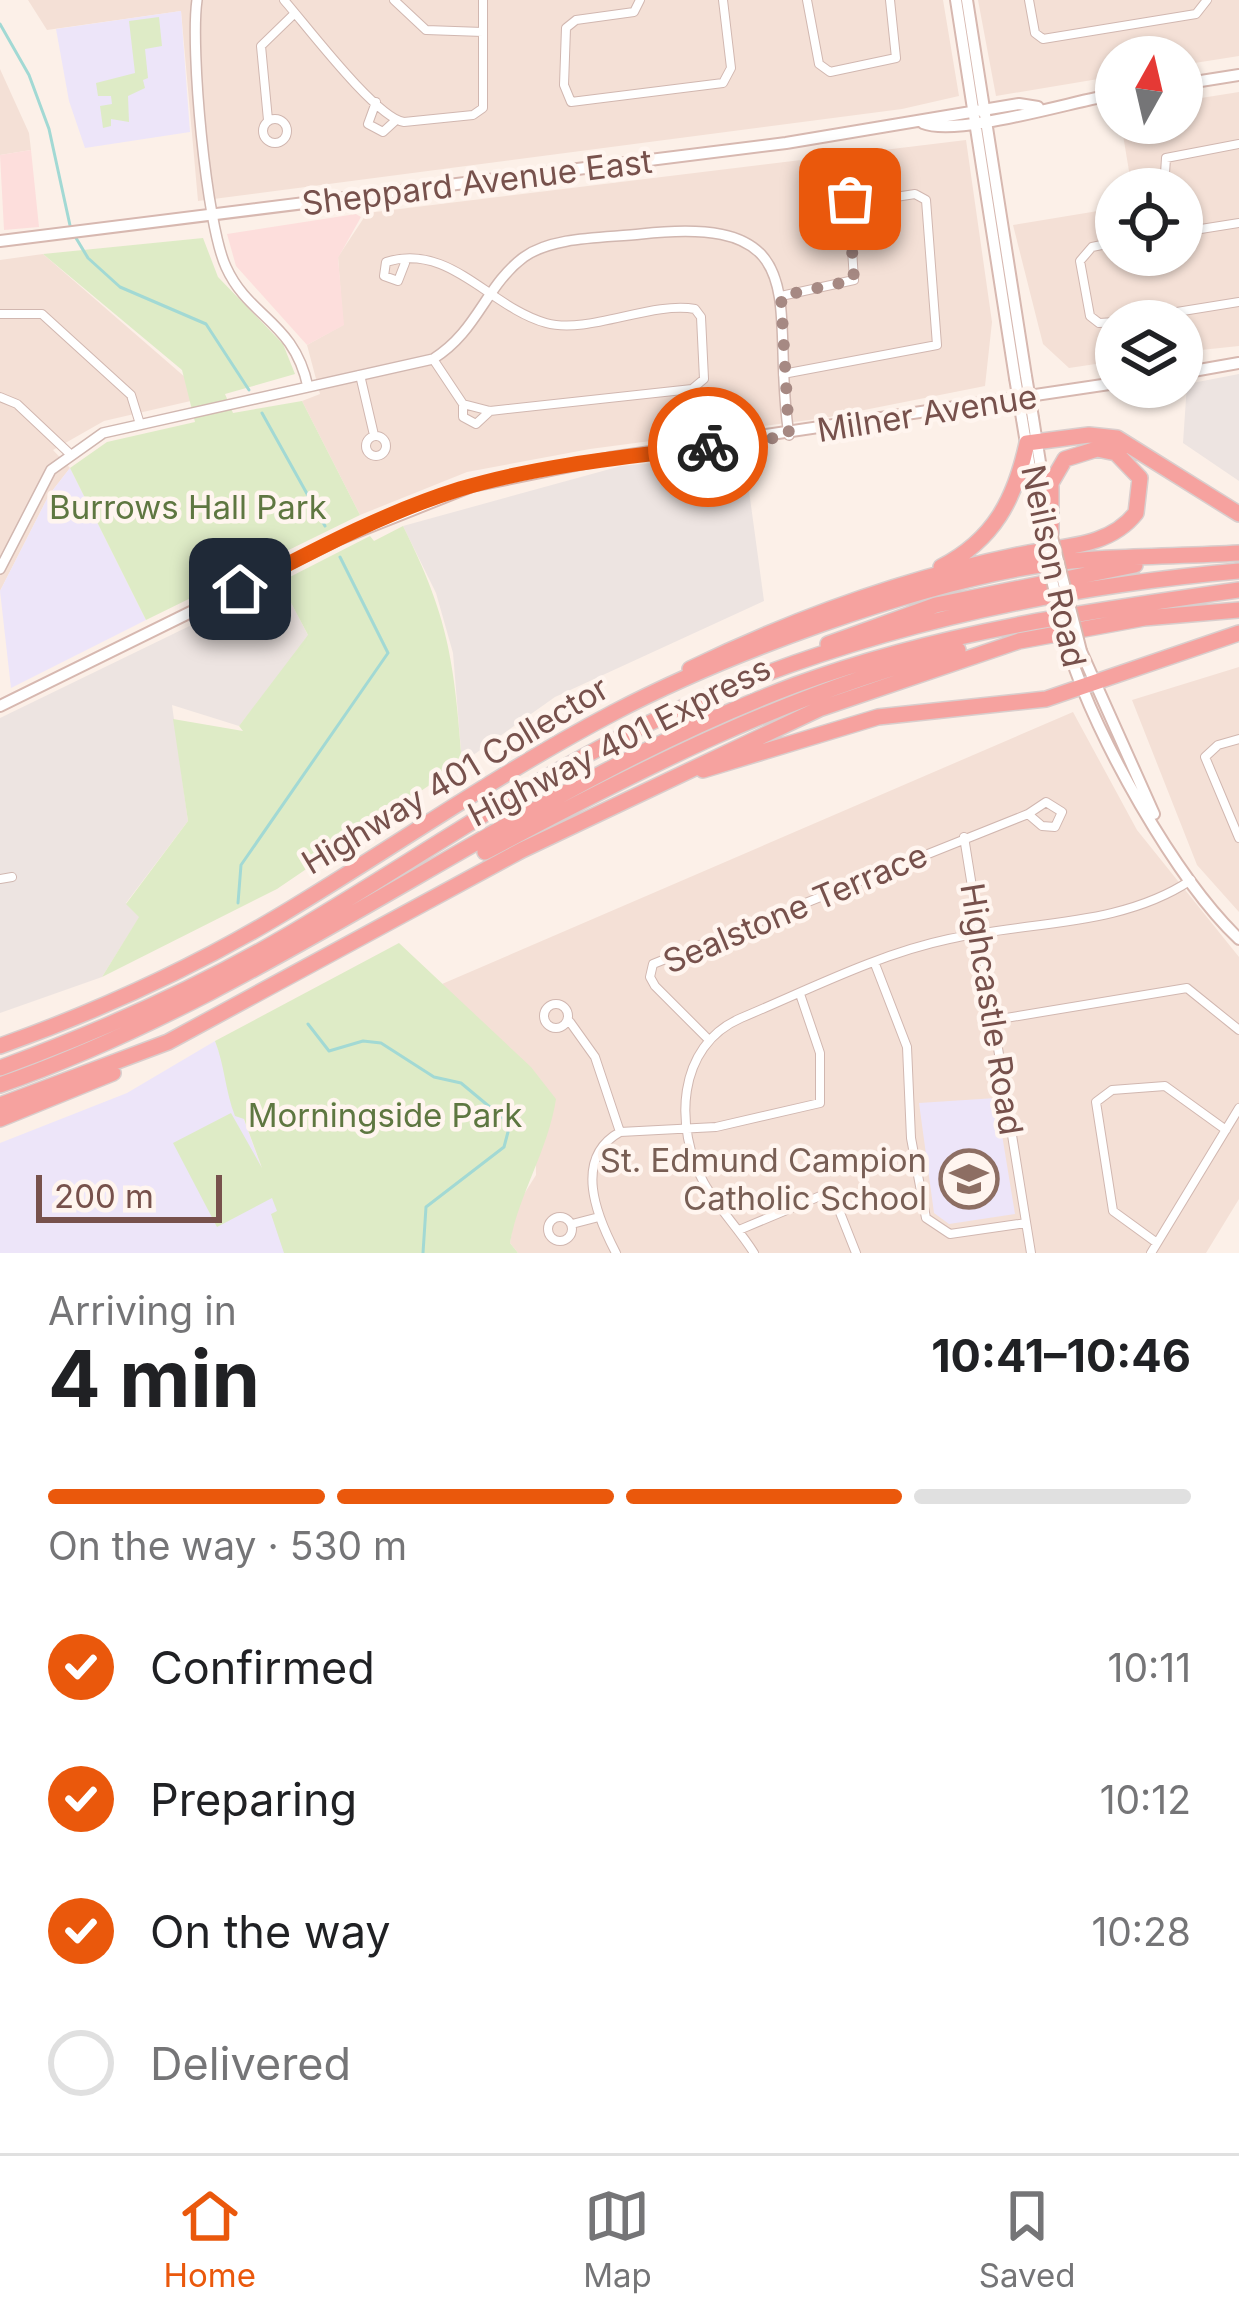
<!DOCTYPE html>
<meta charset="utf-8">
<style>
body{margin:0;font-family:Inter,sans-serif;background:#f2f2f2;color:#202124;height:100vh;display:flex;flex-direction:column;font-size:45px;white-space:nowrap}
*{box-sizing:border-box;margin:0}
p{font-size:39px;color:#757577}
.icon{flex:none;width:66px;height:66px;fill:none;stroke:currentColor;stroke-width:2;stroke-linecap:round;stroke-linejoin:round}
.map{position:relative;height:1253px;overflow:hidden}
.sheet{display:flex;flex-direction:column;background:#fff;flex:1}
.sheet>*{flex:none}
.needle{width:78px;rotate:8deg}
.tools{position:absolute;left:1095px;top:36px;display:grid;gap:24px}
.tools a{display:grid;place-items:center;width:108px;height:108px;border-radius:50%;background:#fff;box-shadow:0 3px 9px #0004;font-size:60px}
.scale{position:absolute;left:36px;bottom:30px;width:186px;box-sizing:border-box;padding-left:12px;border:6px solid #77514c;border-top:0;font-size:33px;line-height:42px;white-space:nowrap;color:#77514c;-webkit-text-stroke:9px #fff5ef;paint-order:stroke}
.pin{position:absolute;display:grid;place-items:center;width:102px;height:102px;color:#fff;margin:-51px;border-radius:24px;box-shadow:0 6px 18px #0006}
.courier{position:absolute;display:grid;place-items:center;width:120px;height:120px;margin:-60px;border:9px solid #ea580c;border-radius:50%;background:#fff;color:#222;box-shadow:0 3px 15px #0007}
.headline em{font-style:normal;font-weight:700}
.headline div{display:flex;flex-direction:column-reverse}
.headline{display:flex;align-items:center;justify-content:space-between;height:204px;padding:0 48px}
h1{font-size:78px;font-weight:700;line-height:90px}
.bar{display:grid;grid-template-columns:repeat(4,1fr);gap:18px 12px;align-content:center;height:144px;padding:0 48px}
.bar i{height:15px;border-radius:9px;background:#e0e0e0}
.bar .on{background:#ea580c}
.bar p{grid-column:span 4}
ol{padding:0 48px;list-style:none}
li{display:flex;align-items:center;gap:36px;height:132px}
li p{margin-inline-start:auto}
li .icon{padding:12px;border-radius:50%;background:#ea580c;color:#fff;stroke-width:4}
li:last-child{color:#757577}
li i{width:66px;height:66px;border:6px solid #e0e0e0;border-radius:50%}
.tab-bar{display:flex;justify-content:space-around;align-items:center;height:168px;border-top:3px solid #e0e0e0;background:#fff;font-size:33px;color:#757577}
.tab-bar a{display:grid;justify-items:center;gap:6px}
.tab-bar .on{color:#ea580c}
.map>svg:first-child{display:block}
</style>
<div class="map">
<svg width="1239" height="1253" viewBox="0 0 1239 1253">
<rect width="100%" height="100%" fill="#fcf0e8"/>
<!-- residential -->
<path fill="#f4e0d6" d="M28,0H943L959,96L902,109L198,201L181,11L47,30Z
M978,0H1239V56L1182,65V57H1116V76L996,96Z
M0,69L29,133L31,150L0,155Z
M1239,92V346L1182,352V321H1116V361L1069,368L1043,344L1013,225L1116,208V255H1182V189H1132L1121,123H1182V101Z
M966,140L992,322L985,386L824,418L590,449L467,472L360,515L302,401L320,394L307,345L343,325L338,257L367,213Z
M43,254L208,397L104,421L53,450L70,468L49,495L0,591V260Z
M1239,667V912L1197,865L1132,700Z
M1073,712L1137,830L1239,957V1199L1206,1253H518L510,1243L516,1207L536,1175L535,1076L442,984Z"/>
<!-- commercial -->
<path fill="#fddedc" d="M31,150L39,227L4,230L0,155Z
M356,214L361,217L338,258L344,325L307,345L236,266L227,234Z"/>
<!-- industrial -->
<path fill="#ede4e1" d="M1239,374V481L1183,443L1187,384Z
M744,454L764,601L555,697L462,763L453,653L436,593L403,526L621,466Z
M280,582L309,637L239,726L172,705L188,821L126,903L140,916L102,977L0,1013V718Z"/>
<!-- education -->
<path fill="#ede5f9" d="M181,11L190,132L85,148L69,101L56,29Z
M70,468L146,620L11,688L0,591L49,495Z
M215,1041L293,1253H0V1143L127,1093Z
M996,1098L1015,1214L949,1224L934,1213L919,1103Z"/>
<!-- green -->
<path fill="#deebc6" d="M159,17L162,46L145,49L148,78L143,80L145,88L128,96L129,122L111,119V126L103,128L100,106L112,104L111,96H98L96,83L135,73L129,21Z
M203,238L218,277L283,344L295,374L225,394L233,413L302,401L360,515L146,620L70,468L107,442L195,422L182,370L43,254Z
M403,526C449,618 454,661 462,763L277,889L102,977L139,917L126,904L188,821L173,719L243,731L239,726L308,635L280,582L370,536L374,541Z
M399,943L531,1067L556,1099C548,1151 519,1193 510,1243L518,1253H284L271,1214L277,1211L272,1198L217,1227L173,1143L231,1113L262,1168L244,1119L235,1116C225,1090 225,1067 215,1041Z"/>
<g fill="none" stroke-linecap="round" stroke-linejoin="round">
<!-- stream -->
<path stroke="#a2d9d4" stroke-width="3" d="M0,24L29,75L49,129L71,230
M76,238L88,258L120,287L206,324L249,390
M262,413L325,526
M238,903L241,865L388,653L340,557
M308,1024L329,1051L363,1041L381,1043L434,1077L461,1083L503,1118L508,1132L504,1147L426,1207L423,1253"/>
<defs>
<path id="minor" d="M284,0C306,25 376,118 404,122L473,115L483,108V0
M394,0L426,30L483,32
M640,0L634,12L576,20L566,28L564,85L571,102L723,83L731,68L723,0
M807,0L819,64L830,72L896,58L890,0
M1029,0L1035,33L1043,39L1196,14L1207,0
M376,102L368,124L383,132L395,121
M263 131a12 12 0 1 1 24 0a12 12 0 1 1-24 0Z
M268,120L261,46L295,13
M1164,189L1166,158L1239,144
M851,228L837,213L845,200L857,203
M1182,232L1239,223
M1116,242L1092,247L1080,261L1090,316L1099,323L1116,322
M405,263L398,281L384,276L386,262C450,242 489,307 546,323C588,335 651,301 695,309L701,317L704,379L692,389L490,411L463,404L433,359
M781,296L854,280L850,218L857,203L915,194L926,200L937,345L783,374
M0,314H42L131,395L140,424
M1121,321L1239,302
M360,375L374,435
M0,397L17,404L69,453
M463,404V417L476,424L490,411
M366 446a10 10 0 1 1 20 0a10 10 0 1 1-20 0Z
M1239,739L1218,745L1205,757L1239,838
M1046,802L1062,812L1055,827L1042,826L1028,814Z
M964,837L1031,1253
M0,879L12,877
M875,964L907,1047L911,1138L926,1218L950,1234L1026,1223
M544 1016a12 12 0 1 1 24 0a12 12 0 1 1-24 0Z
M994,1020L1187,988L1239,1030
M570,1022L595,1057L620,1132
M709,1040L655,986L650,977L653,964L1028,814
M548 1229a12 12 0 1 1 24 0a12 12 0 1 1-24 0Z
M572,1224L599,1217
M739,1230L825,1194L835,1200L856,1253
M1157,1243L1113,1211L1096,1102L1112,1090L1165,1086L1226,1130
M616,1253C596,1215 573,1158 620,1132L716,1127L820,1103V1053L800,994
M754,1253C739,1229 718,1208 704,1183C674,1128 676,1046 741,1018C808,990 878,954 949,939C1030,921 1121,927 1191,880
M1151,1253L1239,1108"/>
<path id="tertiary" d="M197,0C190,48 206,224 226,267C249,318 294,321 308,387
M0,569L51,470L103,433L433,359C478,331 485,286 524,257C553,236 606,238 641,234C822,213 769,310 789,435"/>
<path id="secondary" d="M956,0L1015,378
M967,0L1026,376
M1182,84L1239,75
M923,123C958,137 1073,101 1116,94
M0,241L786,143L1019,104L1038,107
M1182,373L1239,363
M1033,418L1045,494
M1022,419L1041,535
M1081,651L1154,814
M1070,654C1096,737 1176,879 1239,939
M0,706L339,539L472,486L610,458L1116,383"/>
<path id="motorway" d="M941,567C994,540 1015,499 1027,443L1089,435L1117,438L1239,514
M828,644L936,605L1135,565
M690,669C796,618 912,576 1028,553C1068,546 1110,546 1136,513L1140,478L1116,453L1097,449L1065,459L1051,483V533
M703,770L878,717L1046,699L1239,633
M485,852C635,772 791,691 958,650
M0,1046C96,1012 192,968 279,916C391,849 497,774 613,713C727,653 913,585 1040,565C1106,555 1173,557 1239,553
M0,1068C95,1033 193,990 281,939C402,869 517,787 643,726C829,636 1034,589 1239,571
M0,1085C282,986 516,790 795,685C939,632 1089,611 1239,590
M0,1105L168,1042L522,850L819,709L1019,641L1144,618L1239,610
M0,1119L113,1073"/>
</defs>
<!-- minor casing -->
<use href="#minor" stroke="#d1b7b0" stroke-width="10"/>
<!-- tertiary casing -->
<use href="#tertiary" stroke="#d1b7b0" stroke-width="12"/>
<!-- secondary casing -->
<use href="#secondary" stroke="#d7b8b0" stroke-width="14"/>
<!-- motorway casing -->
<use href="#motorway" stroke="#d9cecd" stroke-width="18"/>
<!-- minor -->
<use href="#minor" stroke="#fff" stroke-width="8"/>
<!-- tertiary -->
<use href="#tertiary" stroke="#fff" stroke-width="9"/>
<!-- secondary -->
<use href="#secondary" stroke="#fff" stroke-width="10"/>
<!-- motorway -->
<use href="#motorway" stroke="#f6a29f" stroke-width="15"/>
<defs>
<path id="secondary-bridge" d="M1026,376L1033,418
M1015,378L1022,419
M1051,533L1081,651
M1041,535L1070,654"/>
</defs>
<!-- secondary-bridge casing -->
<use href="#secondary-bridge" stroke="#d7b8b0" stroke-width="14" stroke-linecap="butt"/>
<!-- secondary-bridge -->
<use href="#secondary-bridge" stroke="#fff" stroke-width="10"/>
</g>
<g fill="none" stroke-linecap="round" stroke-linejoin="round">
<!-- done -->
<path stroke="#a68983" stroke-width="12" stroke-dasharray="0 21.6" d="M708,447L789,436L781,296L854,280L850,218L857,203L850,199"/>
<!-- route -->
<path stroke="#ea580c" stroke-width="15" d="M240,589C311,552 383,513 460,489C540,465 625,457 708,447"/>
</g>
<!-- icons -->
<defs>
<symbol id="school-ring" viewBox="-11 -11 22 22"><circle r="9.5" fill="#fff5ef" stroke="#8d6e63" stroke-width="1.5"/><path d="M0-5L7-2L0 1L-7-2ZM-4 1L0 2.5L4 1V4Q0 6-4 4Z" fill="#8d6e63"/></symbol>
</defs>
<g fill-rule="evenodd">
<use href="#school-ring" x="936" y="1146" width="66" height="66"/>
</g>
<g text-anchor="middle" stroke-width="9" stroke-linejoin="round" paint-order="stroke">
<!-- street labels -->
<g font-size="33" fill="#77514c" stroke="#fff5ef">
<text transform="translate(477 182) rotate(-7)" y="12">Sheppard Avenue East</text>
<text transform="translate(927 413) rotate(-9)" y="12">Milner Avenue</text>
<text transform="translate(1054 566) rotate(78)" y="12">Neilson Road</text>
<text transform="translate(619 741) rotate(-27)" y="12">Highway 401 Express</text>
<text transform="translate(455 775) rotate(-31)" y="12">Highway 401 Collector</text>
<text transform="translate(795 908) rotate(-23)" y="12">Sealstone Terrace</text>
<text transform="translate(992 1009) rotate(81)" y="12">Highcastle Road</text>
</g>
<!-- park labels -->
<g font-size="33" fill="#5e7741" stroke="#fff5ef">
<text x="188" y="519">Burrows Hall Park</text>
<text x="385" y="1127">Morningside Park</text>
</g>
<!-- education labels -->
<g font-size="33" fill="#785e54" stroke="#fff5ef" text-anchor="end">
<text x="927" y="1172">St. Edmund Campion<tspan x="927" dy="38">Catholic School</tspan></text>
</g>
</g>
</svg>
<div class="tools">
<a><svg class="needle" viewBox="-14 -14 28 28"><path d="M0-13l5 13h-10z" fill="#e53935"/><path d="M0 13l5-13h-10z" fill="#757577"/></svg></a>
<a><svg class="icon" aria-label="locate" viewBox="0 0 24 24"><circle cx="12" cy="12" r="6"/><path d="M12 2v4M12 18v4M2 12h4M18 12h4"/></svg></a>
<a><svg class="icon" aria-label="layers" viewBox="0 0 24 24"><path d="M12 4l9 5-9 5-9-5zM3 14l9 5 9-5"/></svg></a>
</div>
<div class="scale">200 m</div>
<div class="pin" style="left:850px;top:199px;background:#ea580c"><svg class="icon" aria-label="bag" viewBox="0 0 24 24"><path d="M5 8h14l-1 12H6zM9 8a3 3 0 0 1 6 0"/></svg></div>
<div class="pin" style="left:240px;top:589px;background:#1f2937"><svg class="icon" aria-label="home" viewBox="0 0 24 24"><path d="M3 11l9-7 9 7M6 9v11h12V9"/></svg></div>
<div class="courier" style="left:708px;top:447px"><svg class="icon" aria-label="bike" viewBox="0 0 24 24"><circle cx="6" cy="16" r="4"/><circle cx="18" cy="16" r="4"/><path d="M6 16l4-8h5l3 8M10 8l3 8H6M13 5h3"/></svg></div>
</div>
<section class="sheet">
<div class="headline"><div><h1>4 min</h1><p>Arriving in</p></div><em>10:41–10:46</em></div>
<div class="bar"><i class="on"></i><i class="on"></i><i class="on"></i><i></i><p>On the way · 530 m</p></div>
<ol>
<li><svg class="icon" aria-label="check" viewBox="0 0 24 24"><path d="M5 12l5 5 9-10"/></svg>Confirmed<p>10:11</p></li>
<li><svg class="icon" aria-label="check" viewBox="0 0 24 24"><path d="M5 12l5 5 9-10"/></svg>Preparing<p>10:12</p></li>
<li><svg class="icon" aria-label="check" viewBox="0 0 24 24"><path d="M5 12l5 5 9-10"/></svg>On the way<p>10:28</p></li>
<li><i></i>Delivered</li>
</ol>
</section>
<nav class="tab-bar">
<a class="on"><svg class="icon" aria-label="home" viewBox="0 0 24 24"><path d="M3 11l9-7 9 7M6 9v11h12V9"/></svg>Home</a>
<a><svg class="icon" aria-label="map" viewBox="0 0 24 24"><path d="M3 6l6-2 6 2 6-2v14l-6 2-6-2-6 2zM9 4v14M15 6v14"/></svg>Map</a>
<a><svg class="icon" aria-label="saved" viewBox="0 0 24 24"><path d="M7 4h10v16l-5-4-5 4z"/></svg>Saved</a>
</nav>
